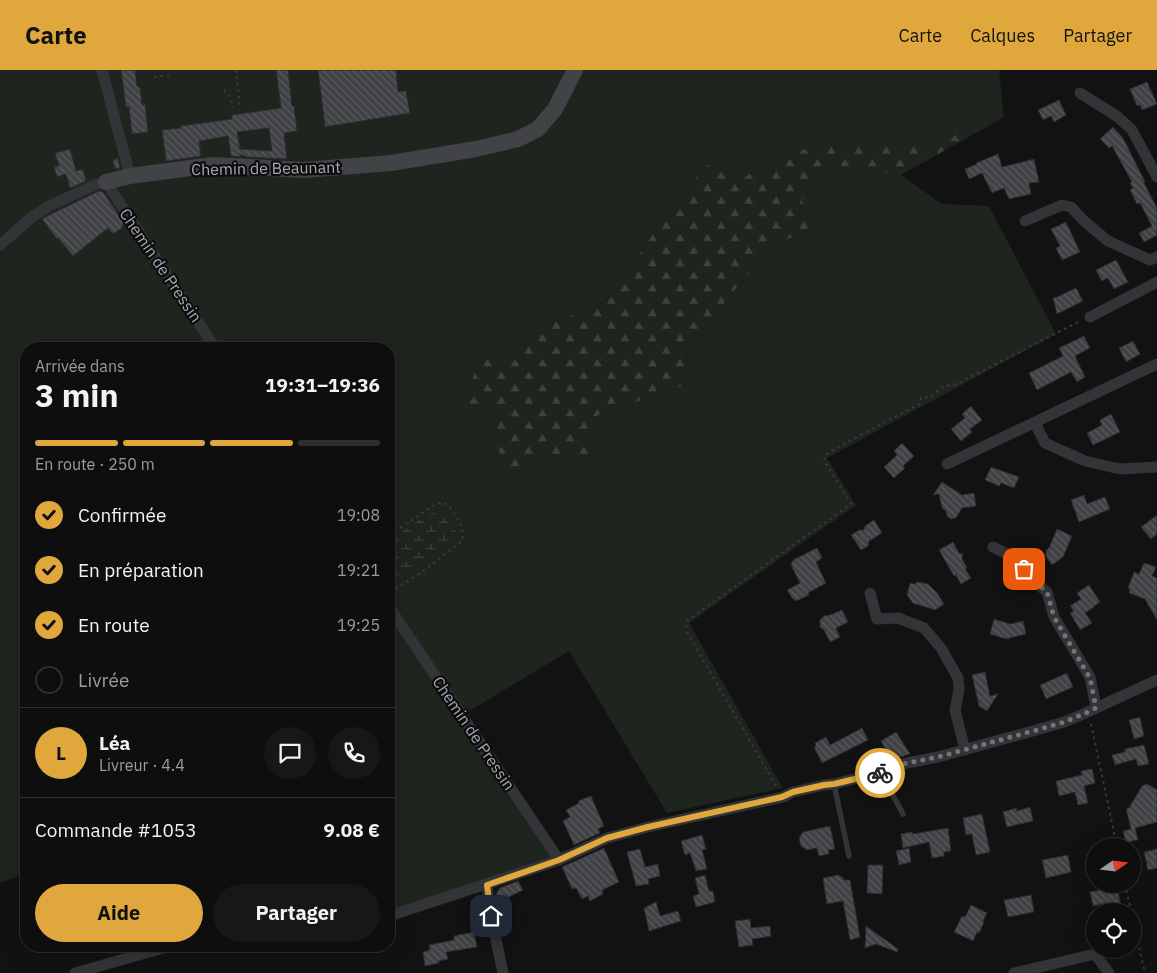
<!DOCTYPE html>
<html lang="fr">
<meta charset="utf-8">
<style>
body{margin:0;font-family:"IBM Plex Sans",sans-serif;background:#171717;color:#f1f3f6;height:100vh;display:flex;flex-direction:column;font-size:19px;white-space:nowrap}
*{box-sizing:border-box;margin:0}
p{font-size:16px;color:#9b9c9e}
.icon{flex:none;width:28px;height:28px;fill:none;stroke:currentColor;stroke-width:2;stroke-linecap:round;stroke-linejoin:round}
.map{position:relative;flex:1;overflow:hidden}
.panel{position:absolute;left:20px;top:272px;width:375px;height:610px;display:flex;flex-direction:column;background:#0e0e0e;border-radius:20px;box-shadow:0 5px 20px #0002,0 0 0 1px #2e2e2e}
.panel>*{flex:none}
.needle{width:32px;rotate:76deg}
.controls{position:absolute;left:1086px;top:768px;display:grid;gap:10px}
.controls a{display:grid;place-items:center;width:55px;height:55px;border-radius:50%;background:#0e0e0e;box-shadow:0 5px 20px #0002,0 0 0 1px #2e2e2e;font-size:25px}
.pin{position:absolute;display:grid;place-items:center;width:42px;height:42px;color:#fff;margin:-21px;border-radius:10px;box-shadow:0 2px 8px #0006}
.courier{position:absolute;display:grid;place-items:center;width:50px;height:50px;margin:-25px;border:4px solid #e0a73d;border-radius:50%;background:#fff;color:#222;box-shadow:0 1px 6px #0007}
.head em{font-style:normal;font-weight:700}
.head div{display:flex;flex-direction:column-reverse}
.head{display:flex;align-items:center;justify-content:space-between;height:85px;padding:0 15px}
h1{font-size:32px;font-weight:700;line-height:38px}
.bar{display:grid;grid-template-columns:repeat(4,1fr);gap:8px 5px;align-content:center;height:60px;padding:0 15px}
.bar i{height:6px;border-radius:4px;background:#2e2e2e}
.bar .active{background:#e0a73d}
.bar p{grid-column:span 4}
.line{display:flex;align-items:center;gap:12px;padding:0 15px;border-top:1px solid #2e2e2e}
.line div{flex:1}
.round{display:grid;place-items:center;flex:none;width:52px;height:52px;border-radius:26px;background:#171717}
ol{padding:0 15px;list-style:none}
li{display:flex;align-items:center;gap:15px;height:55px}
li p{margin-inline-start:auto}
li .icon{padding:5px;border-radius:50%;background:#e0a73d;color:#111;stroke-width:4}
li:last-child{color:#9b9c9e}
li i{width:28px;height:28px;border:2px solid #2e2e2e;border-radius:50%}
.action{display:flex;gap:10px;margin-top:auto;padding:10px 15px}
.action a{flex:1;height:58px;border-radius:30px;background:#e0a73d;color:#111;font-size:20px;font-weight:700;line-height:58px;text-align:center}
.action a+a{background:#171717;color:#f1f3f6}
header{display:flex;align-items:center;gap:30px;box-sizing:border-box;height:70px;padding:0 25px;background:#e0a73d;color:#111}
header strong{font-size:24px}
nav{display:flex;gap:28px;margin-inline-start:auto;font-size:18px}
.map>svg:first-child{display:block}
</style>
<header>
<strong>Carte</strong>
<nav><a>Carte</a><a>Calques</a><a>Partager</a></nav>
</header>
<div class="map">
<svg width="1157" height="903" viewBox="0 0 1157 903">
<defs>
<pattern id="forest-firs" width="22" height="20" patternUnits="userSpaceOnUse" patternTransform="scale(1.25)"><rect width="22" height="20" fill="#1e251f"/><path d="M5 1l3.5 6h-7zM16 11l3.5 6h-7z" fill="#3c423d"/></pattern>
<pattern id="wetland-marsh" width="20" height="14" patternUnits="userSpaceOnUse" patternTransform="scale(1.25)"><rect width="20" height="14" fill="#1e251f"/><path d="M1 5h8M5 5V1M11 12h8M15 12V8" fill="none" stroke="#3c423d"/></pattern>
<pattern id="building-back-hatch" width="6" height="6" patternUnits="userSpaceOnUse" patternTransform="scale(1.25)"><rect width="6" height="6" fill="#414246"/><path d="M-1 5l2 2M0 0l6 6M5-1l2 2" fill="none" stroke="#595a5e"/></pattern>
</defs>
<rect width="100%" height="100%" fill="#121213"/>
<!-- green -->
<path fill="#1e251f" d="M0,0H999L1004,47L931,74L874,72L799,80L744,107L707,95L675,131L608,231L544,256L510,294L462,338H507L490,368L521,413L533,383L590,386L598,345L685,315L688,278L768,179L811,158L802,130L833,98L901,105L942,134L989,136L1056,264L827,388L856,435L689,553L783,718L667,743L569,581L458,648L550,787L389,841V279H26V803L0,813Z"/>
<!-- forest -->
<path fill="url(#forest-firs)" d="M1004,47L901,105L833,98L802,130L811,158L768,179L688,278L685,315L598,345L590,386L534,383L521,414L490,368L507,338H462L480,288L510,294L544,256L608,231L675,131L707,95L744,107L799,80L874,72L931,74Z"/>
<!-- wetland -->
<path fill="url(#wetland-marsh)" d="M440,443L449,449L457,464L449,473L419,497L394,507L389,503V470L428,444Z"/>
<!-- building -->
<path fill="url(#building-back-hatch)" stroke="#2c2c2f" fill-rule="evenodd" d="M121,0H135L137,16L140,18L142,35L145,34L148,62L132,64L129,37H126Z
M276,0H288L292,36H294L297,61L284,63L287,89L246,87L240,84L241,87L231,86L230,79H229L230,78L228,66L199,71L201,86L166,91L162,60L181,58L180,56L232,49V45L281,38ZM269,58L272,81L240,79L237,62Z
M318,0H396L398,22L406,21L410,43L325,57Z
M1147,12L1157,34L1142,40L1140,35L1137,36L1130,19Z
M1059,30L1066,45L1054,52L1051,46L1043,50L1038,40Z
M1113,57L1123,68L1145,112L1144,113L1157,138V165L1144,172L1139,163L1152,156L1140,133L1137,134L1130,120L1133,118L1130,113L1132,112L1112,76L1109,78L1100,69Z
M70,79L76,101L83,99L86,111L70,118L66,104L57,107L54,97L59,96L55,83Z
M998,84L1002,97L1034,89L1039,112L1029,113L1031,124L1009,129L1004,118L992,123L982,103L969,109L965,99L977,94L976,93Z
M118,88L120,98L115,99L113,90Z
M99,121L103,122L125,154L121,157L122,158L113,164L108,158L73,186L58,168L57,169L42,149L55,142Z
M1066,152L1080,182L1062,190L1056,178L1060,176L1051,159Z
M1116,190L1128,212L1114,219L1108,208L1102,211L1096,200Z
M1076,218L1083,231L1057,244L1053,228L1057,227Z
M1084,266L1090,278L1075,286L1085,307L1077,312L1071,302L1037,320L1029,303L1063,286L1059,278Z
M1133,271L1140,284L1126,292L1119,278Z
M971,336L982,350L970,359L972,362L961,371L951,359L965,348L962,344Z
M1111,344L1120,362L1093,375L1087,363L1102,355L1100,350Z
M902,373L914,386L903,396L905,398L894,408L884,397L897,385L894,381Z
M991,397L1019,407L1014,418L1001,413L999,416L985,410Z
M942,412L962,425L974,423L976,436L962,438L956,448L951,449L947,446L946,441L942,438L939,424L933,425Z
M1084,425L1087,434L1105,427L1110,439L1079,452L1071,430Z
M1157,445V464L1151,469L1141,457Z
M874,450L882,463L869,471L868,476L861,480L851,465L859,460H864L865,456Z
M1057,459L1072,466L1063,487L1052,495L1046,487V480L1049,478Z
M953,472L959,483L963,484L962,489L967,498L965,499L971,508L961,514L956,505L954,506L939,480Z
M817,478L822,488L816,492L826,513L808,523L809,525L796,531L792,528L787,520L800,513L791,495L793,490Z
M1144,493L1156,497L1152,506L1157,508V550L1145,529L1129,523L1130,519L1128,518L1134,502L1139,504Z
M918,512L928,514L937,523L944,534L935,540L913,533L907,525L910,513L914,514Z
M1089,515L1100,532L1094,536V537L1085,543L1092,553L1080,560L1070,543L1074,541L1070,536L1081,529L1077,523Z
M842,540L848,552L836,558L840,567L830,572L824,560L820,557V550L824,546L830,545Z
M994,549L1010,554L1023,551L1026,564L1006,569L990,564Z
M985,602L990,626L998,624L987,641L979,636L972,605Z
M1067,603L1073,617L1046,629L1040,615Z
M1140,647L1144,666L1134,669L1129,650Z
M862,658L868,670L822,693L814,677L816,676L815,673L826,667L830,675Z
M896,662L910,684L891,690L881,671Z
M1144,675L1149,694L1138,696L1136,689L1115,695L1112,685L1125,682V679Z
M1092,699L1095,713L1084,716L1088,733L1078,735L1075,722L1059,726L1056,711L1082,705L1081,701Z
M1147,714L1157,720V752L1135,758L1138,770L1126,772L1123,761L1131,759L1126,739L1129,738L1142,716Z
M591,726L604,756L598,759L600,763L574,775L563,751L570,747L566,740L579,733L578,731Z
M1030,737L1033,751L1007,757L1003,742L1016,738L1017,741Z
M982,744L990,782L976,785L972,764L966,765L963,748Z
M830,756L835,779L828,780L829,784L819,786L817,778L807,780L801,776L799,768L803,762Z
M948,758L951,781L944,782V786L932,788L929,772L903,778L901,764L912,762L913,764Z
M702,765L706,779L702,780L707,799L696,801L690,783L685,785L681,771Z
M604,778L619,812L602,820L603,824L590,831L588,826L582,829L576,818L572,819L562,797Z
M909,778L911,792L899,795L896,781Z
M640,779L645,797L658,794L660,806L648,809L649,814L636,816L627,782Z
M1157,779V798L1148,800L1144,782Z
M1068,785L1071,802L1046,808L1042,790Z
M868,795H883L882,824L867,823Z
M705,805L709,821H713L715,832L696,837L693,826L699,824L695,808Z
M838,805L842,807L844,810H850L860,867L850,870L843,831L827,834L823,808Z
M518,811L523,820L507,828L508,830L497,834L496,824L500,818Z
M1117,817L1122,841H1109L1107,833L1093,836L1090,822Z
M1031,825L1034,842L1008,847L1004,830Z
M656,832L660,846L678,841L681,851L649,861L644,838Z
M971,835L987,843L983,851L984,852L979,863L977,862L973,871L954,862L962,846L965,847Z
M750,849L751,858L770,856L771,866L752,869L753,875L739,877L735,851Z
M866,856L898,879L897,882L876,874L865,878Z
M474,862L477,877L446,882L448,889L439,891V893L425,896L423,882L430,880L429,875L454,870V866Z"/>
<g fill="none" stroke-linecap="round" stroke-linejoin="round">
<!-- path -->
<path stroke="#393b3e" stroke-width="2" stroke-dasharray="2.5 4" stroke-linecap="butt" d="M236,0L240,37
M154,7L169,5
M224,20L231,27L232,38
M389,465L433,436L439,433L447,434C456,447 465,454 462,471L422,502L389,523
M1091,654L1117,776
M776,716L687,562L686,554L688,550L851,434L825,392L824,387L829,382L921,333V328L931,327C940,317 944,316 957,314L1080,251
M1125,814L1131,841
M1132,846L1145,903"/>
<!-- lane -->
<path stroke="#333438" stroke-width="5.5" d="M882,702L885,711L903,744
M834,714L849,786"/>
<!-- street -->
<path stroke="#333438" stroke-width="11" d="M102,0L130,106
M1080,23L1118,47L1132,60L1157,107
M1025,151L1062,135L1071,137L1085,152L1108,171L1150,190L1157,187
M0,175L32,147L51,135L97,114L106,112L216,279
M1090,247L1157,212
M1035,353L1045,373L1085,391L1120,399L1157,397
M947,394L1157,294
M993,477L1019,490L1030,508L1047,522L1054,547L1090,607L1096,638
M870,523L877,549L898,548L924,558L941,578L958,608L959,619L955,640L965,680
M389,537L559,790
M487,815L491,846L503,903
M389,846L559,790L607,768L648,757L783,727L793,722L824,715L834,714L882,702L892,697L907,693L938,687L1040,659L1064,652L1088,642L1096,638L1157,610
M75,903L170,876
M1014,903L1095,884L1109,903"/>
<!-- secondary -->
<path stroke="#414347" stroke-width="16" d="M106,112L130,106L213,95L304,100L391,93L476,79L518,69L538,59L555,39L575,0"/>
</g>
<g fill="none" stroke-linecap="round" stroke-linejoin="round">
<!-- done -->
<path stroke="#71747a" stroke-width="5" stroke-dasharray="0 9" d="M880,703L892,697L907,693L938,687L1040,659L1064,652L1088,642L1096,638L1090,608L1054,547L1047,522L1030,508L1024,499"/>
<!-- route -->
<path stroke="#e0a73d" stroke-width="6" d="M491,846L487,815L559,790L607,768L648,757L782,727L793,722L824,715L834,714L880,703"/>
</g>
<g text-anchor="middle" stroke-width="4.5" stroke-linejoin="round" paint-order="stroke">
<!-- street labels -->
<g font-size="16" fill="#a4a9b2" stroke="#0d0d0e">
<text transform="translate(266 98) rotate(-1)" y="6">Chemin de Beaunant</text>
<text transform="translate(161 195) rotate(56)" y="6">Chemin de Pressin</text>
<text transform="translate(474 663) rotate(56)" y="6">Chemin de Pressin</text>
</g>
</g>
</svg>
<div class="controls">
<a><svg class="needle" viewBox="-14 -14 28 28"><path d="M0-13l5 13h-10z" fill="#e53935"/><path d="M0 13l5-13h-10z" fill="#9b9c9e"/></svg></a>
<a><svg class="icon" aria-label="locate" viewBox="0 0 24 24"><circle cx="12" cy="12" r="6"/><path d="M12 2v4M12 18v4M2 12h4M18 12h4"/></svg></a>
</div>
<div class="pin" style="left:1024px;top:499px;background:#ea580c"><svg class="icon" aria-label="bag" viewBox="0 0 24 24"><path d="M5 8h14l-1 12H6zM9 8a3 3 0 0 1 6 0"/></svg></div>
<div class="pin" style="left:491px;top:846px;background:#1f2937"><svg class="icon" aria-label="home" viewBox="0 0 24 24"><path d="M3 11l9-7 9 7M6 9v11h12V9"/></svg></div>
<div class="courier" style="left:880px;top:703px"><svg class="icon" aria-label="bike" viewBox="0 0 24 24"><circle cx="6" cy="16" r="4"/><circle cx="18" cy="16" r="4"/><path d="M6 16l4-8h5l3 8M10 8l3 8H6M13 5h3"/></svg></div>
<section class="panel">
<div class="head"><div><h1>3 min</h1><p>Arrivée dans</p></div><em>19:31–19:36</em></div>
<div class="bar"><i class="active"></i><i class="active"></i><i class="active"></i><i></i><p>En route · 250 m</p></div>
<ol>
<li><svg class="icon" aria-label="check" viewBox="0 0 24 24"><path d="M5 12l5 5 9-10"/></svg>Confirmée<p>19:08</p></li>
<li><svg class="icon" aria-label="check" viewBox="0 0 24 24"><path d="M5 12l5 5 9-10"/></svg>En préparation<p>19:21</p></li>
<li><svg class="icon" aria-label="check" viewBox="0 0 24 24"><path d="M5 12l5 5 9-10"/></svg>En route<p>19:25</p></li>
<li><i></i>Livrée</li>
</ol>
<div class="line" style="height:90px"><b class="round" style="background:#e0a73d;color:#111">L</b><div><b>Léa</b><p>Livreur · 4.4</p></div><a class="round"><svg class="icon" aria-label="chat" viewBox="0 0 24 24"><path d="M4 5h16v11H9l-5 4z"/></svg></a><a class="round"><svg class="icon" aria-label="phone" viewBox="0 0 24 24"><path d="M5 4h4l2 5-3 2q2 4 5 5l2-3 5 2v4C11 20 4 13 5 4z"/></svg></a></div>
<div class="line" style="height:65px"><div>Commande #1053</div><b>9.08 €</b></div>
<div class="action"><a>Aide</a><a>Partager</a></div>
</section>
</div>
